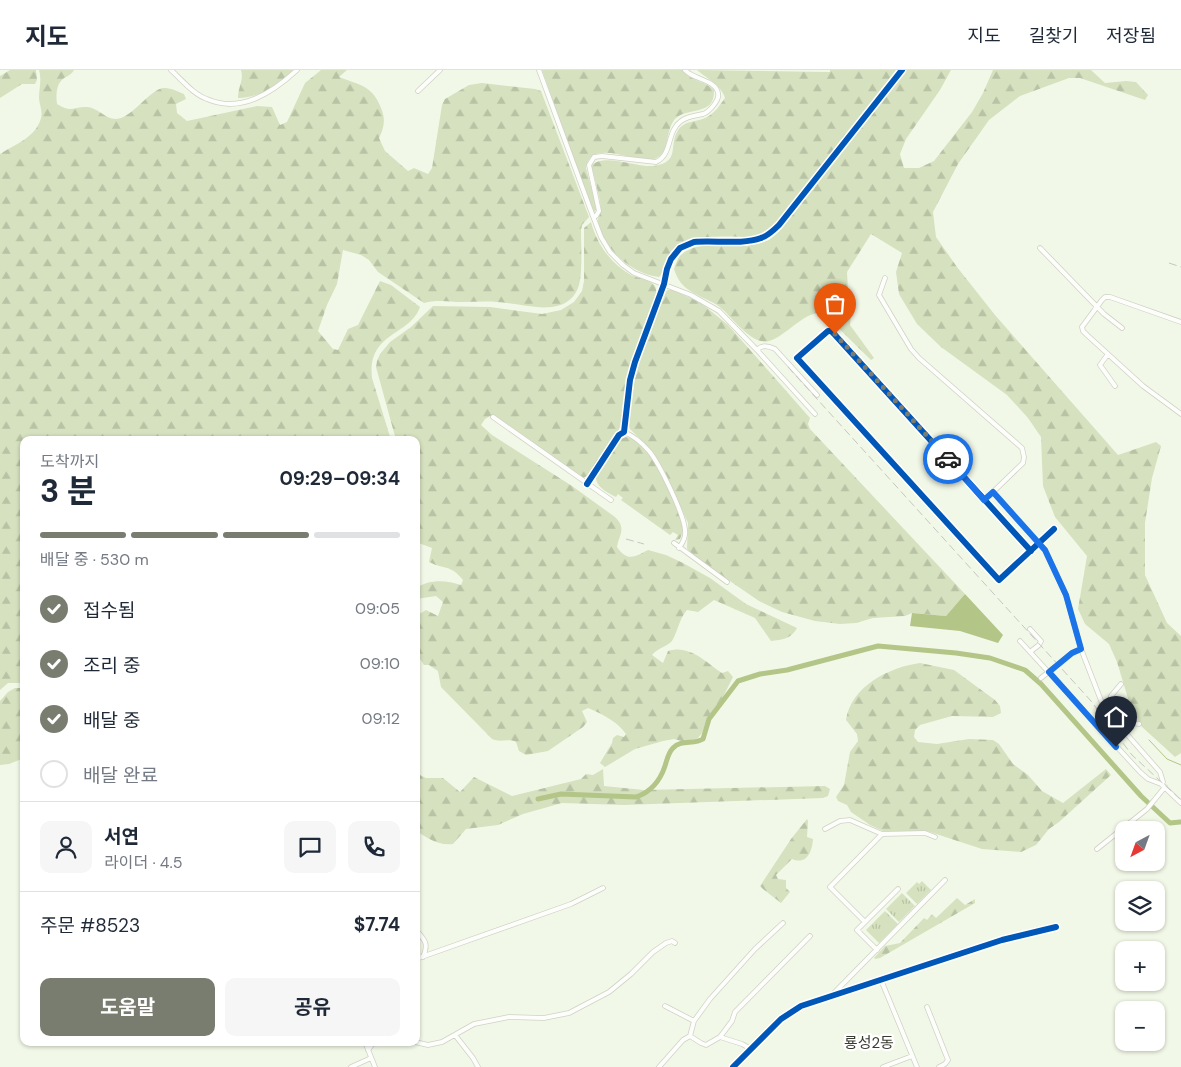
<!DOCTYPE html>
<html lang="ko">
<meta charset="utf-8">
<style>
body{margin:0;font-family:"DM Sans","Noto Sans KR",sans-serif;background:#f6f6f7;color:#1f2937;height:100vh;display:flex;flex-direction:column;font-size:19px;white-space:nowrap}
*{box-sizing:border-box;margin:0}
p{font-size:16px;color:#747a83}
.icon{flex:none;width:28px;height:28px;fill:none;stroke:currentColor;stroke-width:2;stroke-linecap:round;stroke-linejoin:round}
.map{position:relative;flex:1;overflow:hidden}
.side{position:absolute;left:20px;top:366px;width:400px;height:610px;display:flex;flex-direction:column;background:#fff;border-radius:10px;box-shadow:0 1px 4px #0004}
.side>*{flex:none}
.needle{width:32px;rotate:221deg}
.tools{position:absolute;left:1115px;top:751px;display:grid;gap:10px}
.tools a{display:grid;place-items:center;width:50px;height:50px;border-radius:10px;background:#fff;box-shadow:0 1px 4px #0004;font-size:25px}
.pin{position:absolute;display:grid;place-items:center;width:42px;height:42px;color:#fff;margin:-51px -21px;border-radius:50% 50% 50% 0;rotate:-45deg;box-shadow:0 0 5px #0007}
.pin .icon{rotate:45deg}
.courier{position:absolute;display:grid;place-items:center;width:50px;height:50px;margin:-25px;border:4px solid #1a73e8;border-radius:50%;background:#fff;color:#222;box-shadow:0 1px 6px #0007}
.headline em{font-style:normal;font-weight:700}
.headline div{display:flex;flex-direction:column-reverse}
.headline{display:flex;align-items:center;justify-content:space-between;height:85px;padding:0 20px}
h1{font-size:32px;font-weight:700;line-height:38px}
.bar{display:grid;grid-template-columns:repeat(4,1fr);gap:8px 5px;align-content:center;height:60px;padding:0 20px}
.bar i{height:6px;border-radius:4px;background:#e0e1e3}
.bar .selected{background:#797d70}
.bar p{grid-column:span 4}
.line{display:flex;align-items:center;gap:12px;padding:0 20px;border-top:1px solid #e0e1e3}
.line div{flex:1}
.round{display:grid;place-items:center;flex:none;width:52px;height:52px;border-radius:10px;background:#f6f6f7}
ol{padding:0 20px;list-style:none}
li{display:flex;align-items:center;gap:15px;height:55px}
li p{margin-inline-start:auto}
li .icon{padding:5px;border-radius:50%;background:#797d70;color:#fff;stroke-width:4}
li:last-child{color:#747a83}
li i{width:28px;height:28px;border:2px solid #e0e1e3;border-radius:50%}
.cta{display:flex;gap:10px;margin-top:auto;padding:10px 20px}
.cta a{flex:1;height:58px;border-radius:10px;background:#797d70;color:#fff;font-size:20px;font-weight:700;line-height:58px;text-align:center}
.cta a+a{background:#f6f6f7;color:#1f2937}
header{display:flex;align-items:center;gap:30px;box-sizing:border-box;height:70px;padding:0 25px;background:#fff;border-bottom:1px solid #e0e1e3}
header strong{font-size:24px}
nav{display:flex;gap:28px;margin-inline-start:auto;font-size:18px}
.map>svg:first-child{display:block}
</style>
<header>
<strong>지도</strong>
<nav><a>지도</a><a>길찾기</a><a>저장됨</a></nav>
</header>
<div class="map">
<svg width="1181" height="997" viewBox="0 0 1181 997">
<defs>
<pattern id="grass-tufts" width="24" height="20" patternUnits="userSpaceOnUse" patternTransform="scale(1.25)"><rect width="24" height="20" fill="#d6e1bf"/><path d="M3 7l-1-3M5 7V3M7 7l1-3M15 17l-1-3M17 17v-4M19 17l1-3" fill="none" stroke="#b8c2a4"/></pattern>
<pattern id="forest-firs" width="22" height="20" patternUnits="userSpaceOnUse" patternTransform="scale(1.25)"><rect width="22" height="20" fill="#d6e1bf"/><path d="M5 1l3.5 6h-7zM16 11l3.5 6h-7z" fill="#b8c2a4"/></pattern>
</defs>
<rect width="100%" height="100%" fill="#f2f8e7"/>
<!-- grass -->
<path fill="url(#grass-tufts)" d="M922,811L931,820L917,834L906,823L917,812L919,814Z
M902,823L915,836L899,852L886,839Z
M885,841L898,854L879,873L866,860Z"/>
<!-- forest -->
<path fill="url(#forest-firs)" d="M10,0H36L37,10L35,14H22L0,28V6Z
M39,0H74C71,6 65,6 61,11C56,16 56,27 57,34C72,43 72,37 87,37C97,37 105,49 116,49C133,48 151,17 165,18C171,18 179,22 184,24L186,29L176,34L177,43L187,51L257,36L272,37L280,55L287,52L305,13L321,0H347L339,7C360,15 373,16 381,38C386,50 384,57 379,68L385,81L408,101L414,98L428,104L432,98L442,35L445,29L469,15L482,13L535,19L541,21L589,147L582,155L581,160C581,174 583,206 578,218C565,250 522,233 497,232C486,231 474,232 462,232C449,232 438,229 424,233L378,202L369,190L361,185L343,180L337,214L327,235L318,261L333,279L338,280L348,259L358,255L380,211L391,215L420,237C410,266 367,262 372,308L391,370H24V613H8L0,620V84C16,74 36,67 41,48C43,41 39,34 39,28C39,17 42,12 39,0Z
M241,0H293C275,16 262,27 238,28C238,17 244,10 241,0Z
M542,0H683C690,11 705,11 714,20C715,47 687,36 675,49C665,60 670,85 654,89C636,94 590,67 586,98L597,139L593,143Z
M697,0L830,2V0H896L779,150C770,158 762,165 751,167C729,167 683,162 670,183C665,190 667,200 659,207C632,204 603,179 598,152C597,147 602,143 601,138C599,124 595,109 591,96C604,82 637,98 654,96C680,92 669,77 677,62C684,49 697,53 707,47C715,43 720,35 725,28C722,16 706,8 697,0Z
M906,0H951L940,20L906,69L900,84L904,98H919L934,91L972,42L983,23L993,0H1091L1105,13L1126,11L1136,12L1148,25L1145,30L1080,8H1069L1020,26L989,50L958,94L933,142L936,167L957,197L995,245L1118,385L1156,372L1161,376L1152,408L1145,453V505L1167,553L1181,566V683L1175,687L1141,656L1130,635L1117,592L1109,574L1085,554L1078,539L1087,486L1055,447L1043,416L1041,367L1028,348L1007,325L941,277L917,254L899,224L896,202L902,183L871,164L847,202L848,220L852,236L850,255L874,288L871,290L823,243C805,240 787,266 769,271C750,276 731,244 717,235C707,229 695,225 686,218C680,213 676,206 674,199C676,195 677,188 681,185C703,166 738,182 764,172C771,170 777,163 782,158Z
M591,152C597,174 610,193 631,205C637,208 647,209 653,214C657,217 656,221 656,225L628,310L621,354L618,362L589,405L583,408L492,345L485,349L481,355L492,365L572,416L615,447C627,459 619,464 617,477C627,492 635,487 648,480L666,485L683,493L710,508L746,534L797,558C791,569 782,570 771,571L755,548L714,530L698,542L687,540C679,549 678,561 672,571C668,576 658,578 652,585L663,593L668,581C689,574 706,592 722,603L728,601L733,607L723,627L707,648L702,663L698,668L686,672L674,669L663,671L635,679L605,697L600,693L612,673L613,668L617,665L624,667L626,664C617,651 602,644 588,638L582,641L587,652L583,657L548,681L526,685L519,681L516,672C508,668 500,673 492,669L441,617L438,601L429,595H424L416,583V546L426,540L438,546L443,532L436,526L416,529V518C430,509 446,510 461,515L463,510C450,494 445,500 429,492L432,478L416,472V370H396L376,297L377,291L380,284L390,272L411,257L433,236L490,237L542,244L561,240L574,232L582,221L584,211V158Z
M668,220H673L701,233L728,255L810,348L808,354L810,359L965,524L946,546L912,543L905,546L873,548L856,553L840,554L815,551L782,542L759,531L692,485L687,478L688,453L682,440L653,382L630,359L628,353L637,295L663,223Z
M626,367C652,371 672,429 682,451L684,459L680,469L675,470L678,465L673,462L670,465L621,430L623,428L618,424L616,427C606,422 594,416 596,404L621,369Z
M920,593L954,600L995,630L1000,636L1001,643L993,647L952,646L920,655L915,660L914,667L918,672L937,674L969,669L993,670L999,674L1013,694L1028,705L1042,721L1063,733L1106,699L1111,705L1059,752L1049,759L1036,775L1021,782L982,779L927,761L895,762L883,761L870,755L851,742L847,735L838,731L836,727L844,715L850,682L858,671L857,664L846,650C851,616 890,597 920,593Z
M15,618H24V688L9,694L0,695V631L8,622Z
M603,699L604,716L644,720L825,716L830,719L828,726L823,728L624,735L562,733L523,744L498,755L466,759L453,774C438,776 428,768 416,761V703L426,708H443L460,722L474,707L512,726L581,709L586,704L593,705Z
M807,749L808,751L807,767L813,769C812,782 807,795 792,789L776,805L778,809L786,810V818L790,822L781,833L763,819L760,816L791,769Z
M957,828L965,835L975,829V833L880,888L875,889L874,888L885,876L900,873L924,848L927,850L932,844L936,848Z"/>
<!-- water -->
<path fill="#b4c588" d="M965,524L1003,565L998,573L960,561L910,556L912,543L946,546Z"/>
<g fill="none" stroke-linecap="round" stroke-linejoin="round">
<!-- stream -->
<path stroke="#b4c588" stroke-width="1" d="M1149,670L1167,689L1181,695"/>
<!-- canal -->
<path stroke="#b4c588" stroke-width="5" d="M538,729L561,724L636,727C651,722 660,711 665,696C667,690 668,683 673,678C681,669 694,675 703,669L709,649L738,611L760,604L787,600L878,576L956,583L990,588L1025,600L1041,614L1141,726L1170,753L1180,752"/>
<defs>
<path id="street" d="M171,0C182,10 193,24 207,29C241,44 273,22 297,0
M539,0L591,141L601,167L610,182L623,195L634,203L691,225L719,241L757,280L815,344
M418,21L440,0
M596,146L599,141L589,95L594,87L602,86L656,92C673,84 666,62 681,51C688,46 695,46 703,44C709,42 720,30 718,23C716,10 692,9 685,0
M1040,178L1104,244L1122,258
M885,208L879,225L911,279L919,288L1022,378L1024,387L1023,393L993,422L1045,480L1066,525L1081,579L1102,633L1110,645L1160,702L1163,712L1161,714
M1181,252L1110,227H1105L1102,230L1082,257L1083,261L1087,265L1143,316L1181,344
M757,280C762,274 769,276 775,279L817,325
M1108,284L1100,295L1115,316
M493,347L611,430
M624,362C634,366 642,373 649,381C659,393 684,444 685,460C686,467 683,472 679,478
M587,414L619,365L624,362L630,310L635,292L664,214L667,199L671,189L680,178L694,172C714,170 742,175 761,168C768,166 774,160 779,155L902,0
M674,473L727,512
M1031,481L835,265L831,261H828L797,288L999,510L1054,459
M1030,559L1041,571L1039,575L1030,582
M1020,571L1140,702L1148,709L1161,714L1181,733
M1041,608L1072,583L1081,579
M1121,614L1111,626V630L1133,653L1139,654
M825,759L840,751L850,750L882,764
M1097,779L1147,739L1165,717
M865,852L830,817L882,764L925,763L935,767
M416,860C425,870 429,874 423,887
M877,880L857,860L898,819
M416,889L571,834L603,818
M881,910L917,997
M833,924L945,810
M665,936L694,951
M927,937L948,990L945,994L939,997
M455,965L473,988L478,997
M690,966L694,951L710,929L755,879L783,853
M720,967L732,951L735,942L810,866
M365,972L375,997
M415,972L428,975L442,972L474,954L509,947L544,948L569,943L609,922L631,904L653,882L666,873L672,871L675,873
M368,980L374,972
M351,997L371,988
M659,997L683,970L690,966L701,973L706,975L720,967L742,974L751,979
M733,997L781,949L801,936L1002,870L1056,857
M883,997L912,986"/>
</defs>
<!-- street casing -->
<use href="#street" stroke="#ced2c5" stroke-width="5.5"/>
<!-- street -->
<use href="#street" stroke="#fdfefb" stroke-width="4"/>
<!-- rail -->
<path stroke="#c5c7c2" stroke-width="1" stroke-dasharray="8 4" stroke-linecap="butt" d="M1169,193L1181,197
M788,297L1091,631L1132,685L1181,730
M626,469L644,474"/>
<defs>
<path id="cycleway" d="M587,414L619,365L624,362L630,310L635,292L664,214L667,199L671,189L680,178L694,172C714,170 742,175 761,168C768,166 774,160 779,155L902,0
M1031,481L835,265L831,261H828L797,288L999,510L1054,459
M733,997L781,949L801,936L1002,870L1056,857"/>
</defs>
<!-- cycleway casing -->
<use href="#cycleway" stroke="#fff" stroke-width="9"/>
<!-- cycleway -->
<use href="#cycleway" stroke="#0057b8" stroke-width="6"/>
</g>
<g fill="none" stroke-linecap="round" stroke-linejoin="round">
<!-- done -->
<path stroke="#797d70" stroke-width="5" stroke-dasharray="0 9" d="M835,264L948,389"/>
<!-- route -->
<path stroke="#1a73e8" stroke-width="6" d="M948,389L984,430L993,422L1045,480L1066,525L1081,579L1072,583L1049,602L1116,677"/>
</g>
<g text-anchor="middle" stroke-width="4.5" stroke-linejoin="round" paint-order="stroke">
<!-- quarter labels -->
<g font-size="15" fill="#383b30" stroke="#fff">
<text x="869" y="978">룡성2동</text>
</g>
</g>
</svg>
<div class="tools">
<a><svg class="needle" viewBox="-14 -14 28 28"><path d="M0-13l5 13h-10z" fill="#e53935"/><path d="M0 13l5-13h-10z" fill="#747a83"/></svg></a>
<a><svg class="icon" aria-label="layers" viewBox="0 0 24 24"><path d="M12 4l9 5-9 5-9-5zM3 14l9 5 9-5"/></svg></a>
<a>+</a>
<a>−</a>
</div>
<div class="pin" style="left:835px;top:264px;background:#ea580c"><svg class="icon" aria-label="bag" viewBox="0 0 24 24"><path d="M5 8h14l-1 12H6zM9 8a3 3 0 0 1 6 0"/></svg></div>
<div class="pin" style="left:1116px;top:677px;background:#1f2937"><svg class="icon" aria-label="home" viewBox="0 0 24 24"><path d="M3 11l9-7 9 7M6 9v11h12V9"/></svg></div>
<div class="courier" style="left:948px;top:389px"><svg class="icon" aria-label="car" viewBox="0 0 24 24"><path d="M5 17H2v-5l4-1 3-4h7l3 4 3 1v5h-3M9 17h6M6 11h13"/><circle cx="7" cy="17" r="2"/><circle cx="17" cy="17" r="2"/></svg></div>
<section class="side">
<div class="headline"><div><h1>3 분</h1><p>도착까지</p></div><em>09:29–09:34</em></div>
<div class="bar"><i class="selected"></i><i class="selected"></i><i class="selected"></i><i></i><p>배달 중 · 530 m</p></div>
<ol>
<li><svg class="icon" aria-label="check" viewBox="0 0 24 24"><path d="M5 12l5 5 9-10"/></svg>접수됨<p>09:05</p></li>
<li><svg class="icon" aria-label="check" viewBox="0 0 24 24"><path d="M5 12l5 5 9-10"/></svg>조리 중<p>09:10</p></li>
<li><svg class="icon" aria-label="check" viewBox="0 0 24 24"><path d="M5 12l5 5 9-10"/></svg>배달 중<p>09:12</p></li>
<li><i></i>배달 완료</li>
</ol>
<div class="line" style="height:90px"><a class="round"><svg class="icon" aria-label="person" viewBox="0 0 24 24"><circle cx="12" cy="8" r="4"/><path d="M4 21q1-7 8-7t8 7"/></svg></a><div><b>서연</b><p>라이더 · 4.5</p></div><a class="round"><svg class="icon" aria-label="chat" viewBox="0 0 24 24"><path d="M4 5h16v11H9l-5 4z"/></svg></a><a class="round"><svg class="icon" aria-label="phone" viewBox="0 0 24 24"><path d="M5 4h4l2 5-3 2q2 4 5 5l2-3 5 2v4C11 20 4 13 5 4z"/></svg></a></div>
<div class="line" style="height:65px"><div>주문 #8523</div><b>$7.74</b></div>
<div class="cta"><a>도움말</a><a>공유</a></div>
</section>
</div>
